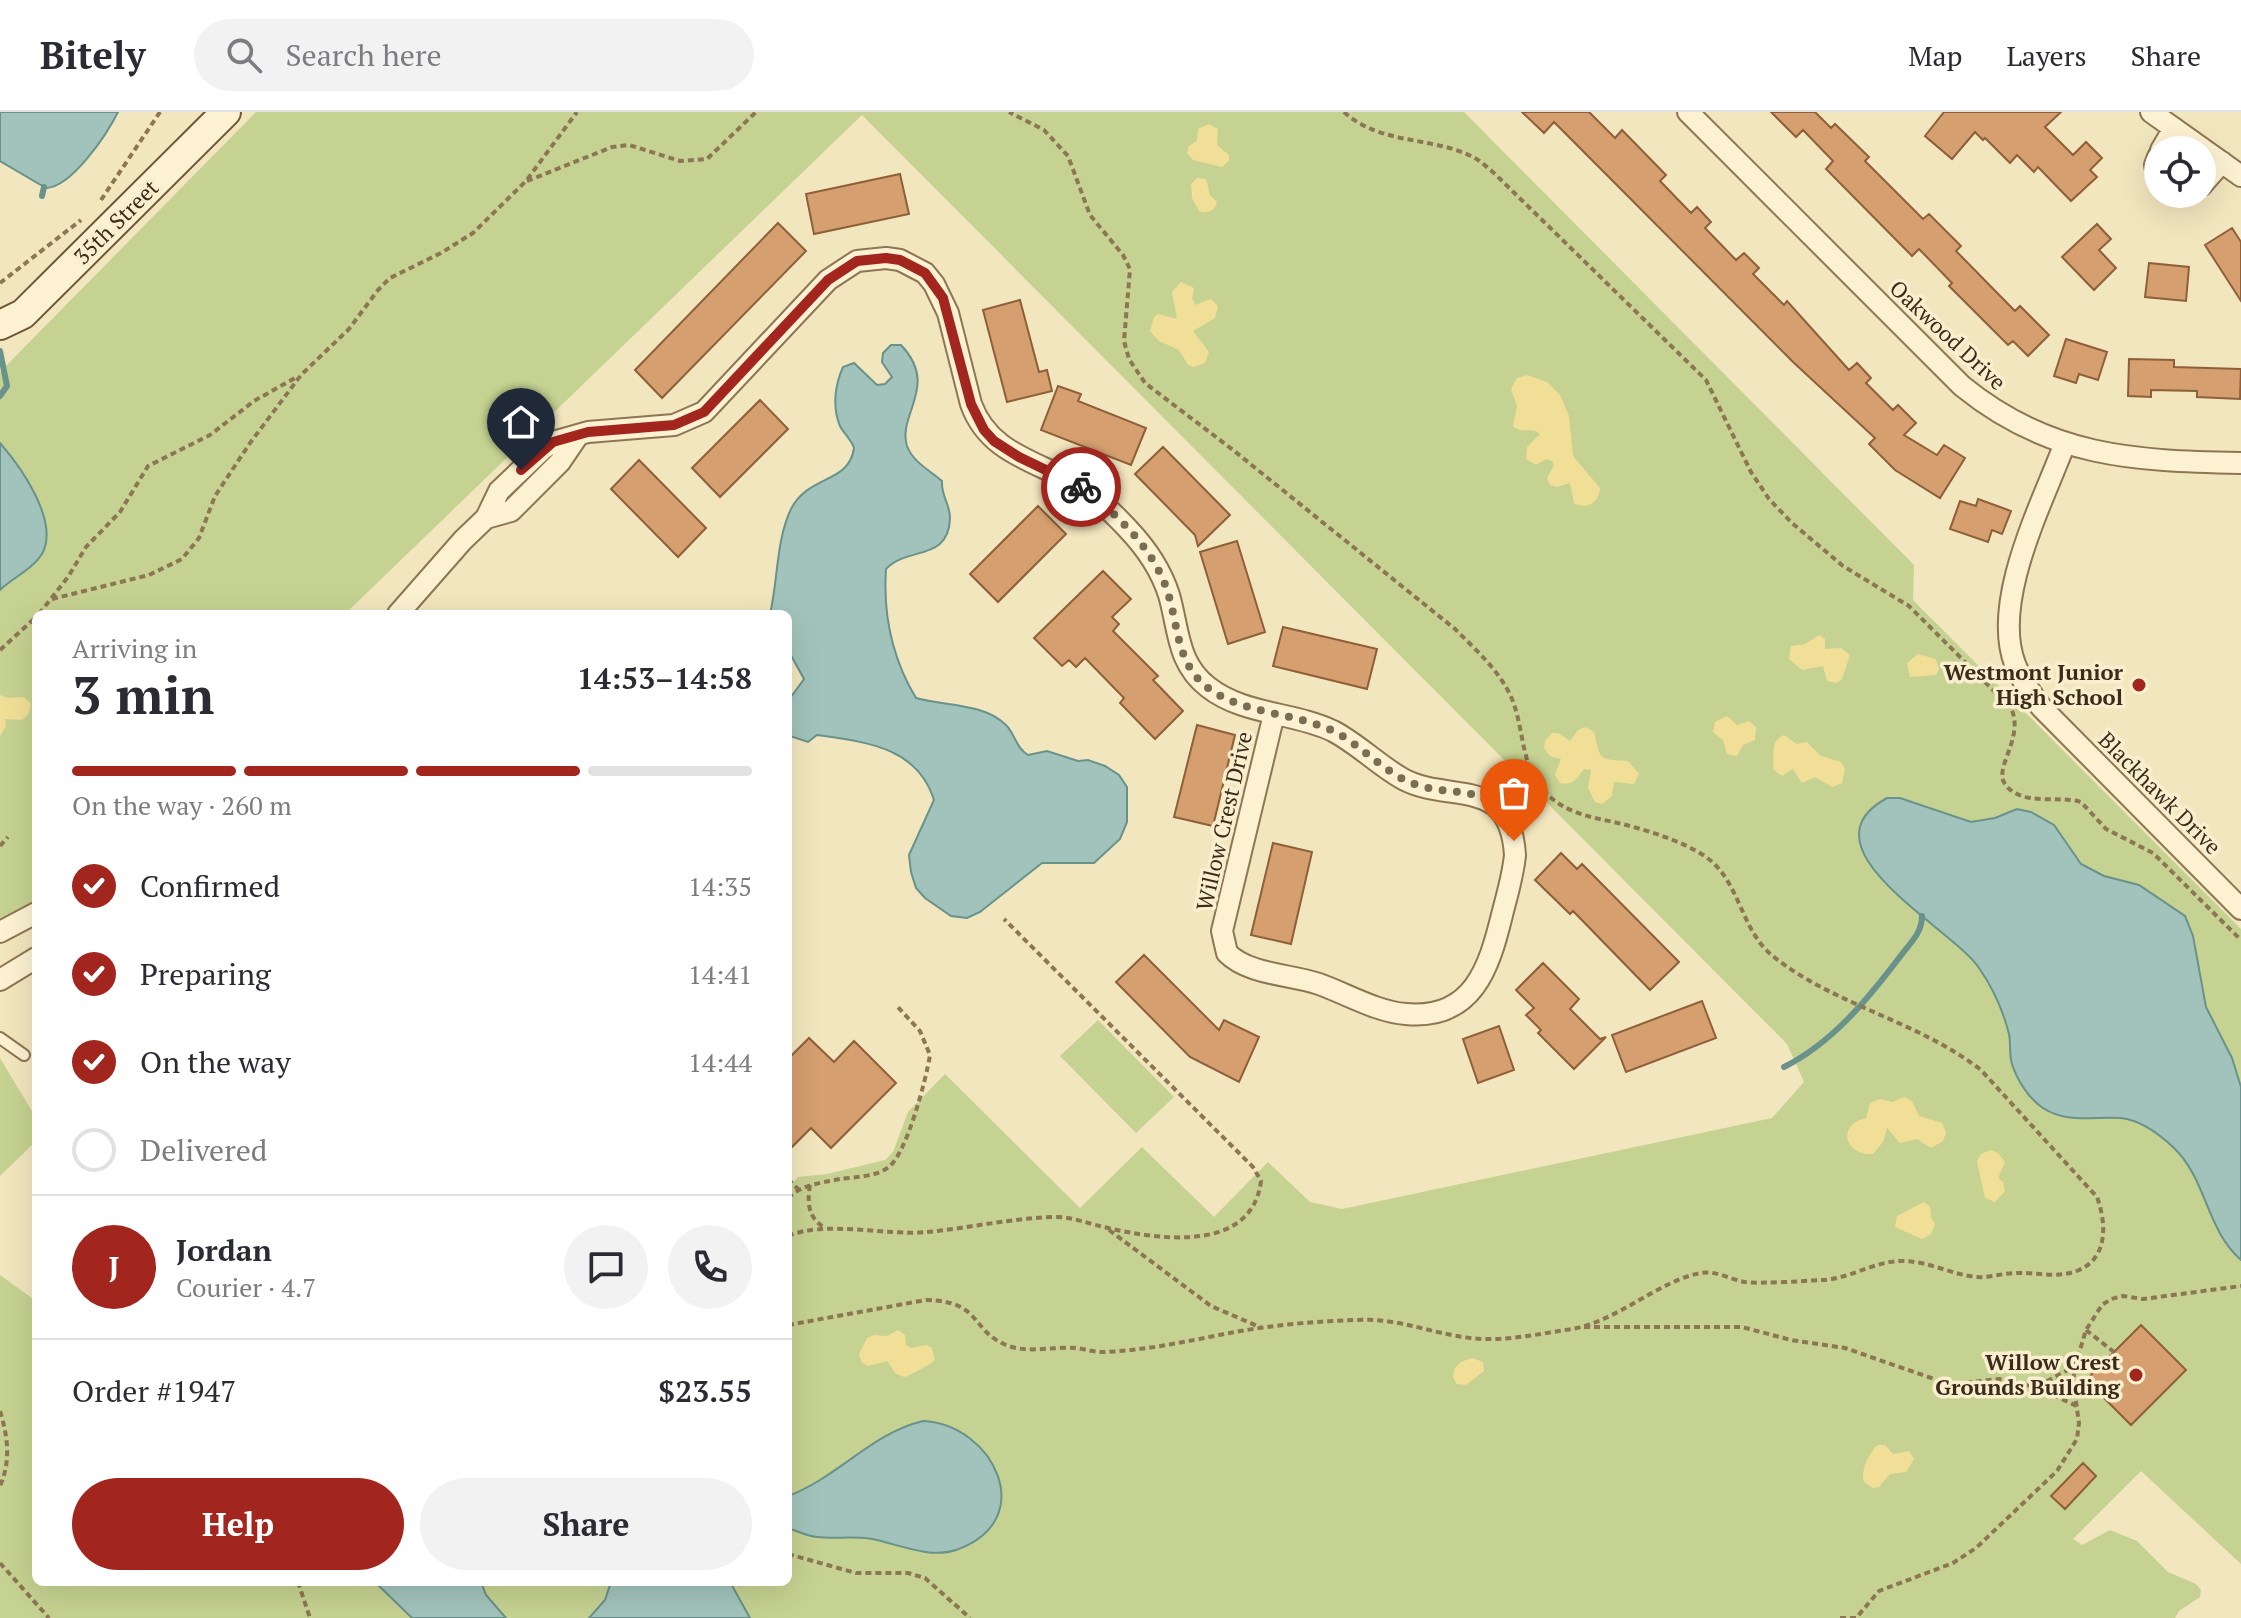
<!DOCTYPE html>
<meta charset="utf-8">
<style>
body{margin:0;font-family:"PT Serif",serif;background:#f2f2f3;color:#2b2b33;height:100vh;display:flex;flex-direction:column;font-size:30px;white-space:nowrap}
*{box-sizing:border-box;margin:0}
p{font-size:26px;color:#7c7c81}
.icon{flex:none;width:44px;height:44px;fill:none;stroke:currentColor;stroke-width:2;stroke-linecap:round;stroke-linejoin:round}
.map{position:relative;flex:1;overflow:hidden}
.sheet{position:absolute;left:32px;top:498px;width:760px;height:976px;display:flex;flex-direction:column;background:#fff;border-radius:12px;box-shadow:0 8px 32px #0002}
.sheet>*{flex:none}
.tools{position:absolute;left:2144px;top:24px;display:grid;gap:16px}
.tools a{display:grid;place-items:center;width:72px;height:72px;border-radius:50%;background:#fff;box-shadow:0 8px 32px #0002;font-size:40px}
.pin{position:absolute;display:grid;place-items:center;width:68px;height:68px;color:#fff;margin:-82px -34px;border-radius:50% 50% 50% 0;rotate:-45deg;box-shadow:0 0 8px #0007}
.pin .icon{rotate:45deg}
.courier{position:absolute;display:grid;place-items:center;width:80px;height:80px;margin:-40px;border:6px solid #a2251e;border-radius:50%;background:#fff;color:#222;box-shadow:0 2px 10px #0007}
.head em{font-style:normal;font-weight:700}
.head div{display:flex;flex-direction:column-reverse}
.head{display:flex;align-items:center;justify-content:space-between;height:136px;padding:0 40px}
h1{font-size:52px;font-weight:700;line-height:60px}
.bar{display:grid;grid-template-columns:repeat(4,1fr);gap:12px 8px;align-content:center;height:96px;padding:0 40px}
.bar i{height:10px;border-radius:6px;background:#e1e1e2}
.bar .current{background:#a2251e}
.bar p{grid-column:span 4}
.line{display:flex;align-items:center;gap:20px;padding:0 40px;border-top:2px solid #e1e1e2}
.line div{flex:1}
.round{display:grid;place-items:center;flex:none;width:84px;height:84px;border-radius:42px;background:#f2f2f3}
ol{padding:0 40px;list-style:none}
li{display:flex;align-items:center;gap:24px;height:88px}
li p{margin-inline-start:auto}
li .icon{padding:8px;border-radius:50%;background:#a2251e;color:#fff;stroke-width:4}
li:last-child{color:#7c7c81}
li i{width:44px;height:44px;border:4px solid #e1e1e2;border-radius:50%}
.cta{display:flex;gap:16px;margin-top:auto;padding:16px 40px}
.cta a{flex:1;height:92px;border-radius:48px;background:#a2251e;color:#fff;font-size:32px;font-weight:700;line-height:92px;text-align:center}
.cta a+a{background:#f2f2f3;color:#2b2b33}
header{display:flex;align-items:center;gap:48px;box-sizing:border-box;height:112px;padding:0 40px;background:#fff;border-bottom:2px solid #e1e1e2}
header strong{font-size:38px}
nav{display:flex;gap:44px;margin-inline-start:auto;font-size:28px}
.search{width:560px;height:72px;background:#f2f2f3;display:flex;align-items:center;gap:20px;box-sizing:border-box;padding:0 28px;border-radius:44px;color:#7c7c81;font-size:30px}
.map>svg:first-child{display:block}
</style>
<header>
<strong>Bitely</strong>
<div class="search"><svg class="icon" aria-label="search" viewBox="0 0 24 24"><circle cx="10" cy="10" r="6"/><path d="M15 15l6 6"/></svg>Search here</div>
<nav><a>Map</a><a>Layers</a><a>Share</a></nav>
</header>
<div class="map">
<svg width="2241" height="1506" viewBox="0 0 2241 1506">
<rect width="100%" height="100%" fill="#f2e6be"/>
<!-- green -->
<path fill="#c6d291" d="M256,0H1464L1914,453L1913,488L2241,817V1452L2141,1359L2073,1427L2082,1433L2110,1418L2137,1429L2168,1460L2196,1472L2201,1478L2200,1485L2179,1499L2175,1506H0V1163L36,1189V1470H788V1076L798,1065L827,1062L885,1048L893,1040L908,1000L945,962L1080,1096L1142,1035L1214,1105L1268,1050L1310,1090L1342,1097L1772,1006L1804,970L1787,932L862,3L345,502H36V790L0,806V260Z
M1098,908L1174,985L1136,1021L1060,944Z
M0,946L36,1006V1029L0,1064Z"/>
<!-- sand -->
<path fill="#f2df97" d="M1209,12L1218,17L1217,33L1229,43V49L1222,55L1193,48L1187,41L1189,34L1197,29L1198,17Z
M1197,66L1206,67L1210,83L1217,90C1215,99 1207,102 1199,99L1192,86L1191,72Z
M1181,170L1194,176L1192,186L1195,193L1211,187L1218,194L1215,206L1193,219L1209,240L1205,251L1194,255L1188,253L1179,238L1159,229L1150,219L1154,205L1158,202L1177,207L1172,180Z
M1527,263L1547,270L1560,283L1569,304L1573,344L1600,376C1599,391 1587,398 1574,391L1570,371L1557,375L1550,373L1547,366L1554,353L1552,349L1546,347L1536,353L1526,347L1527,335L1540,322C1532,314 1522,323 1513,314L1517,294L1511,277L1517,266Z
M1819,523L1825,527V537L1841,536L1850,543L1842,567L1837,571L1827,569L1823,554L1802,558L1789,547L1791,534L1805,532Z
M1918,542L1936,547L1939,557L1936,563L1910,565L1907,551Z
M0,583L8,586L24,585L31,592L29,601L22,608L5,607L6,614L0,624Z
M1727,604L1737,613L1749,609L1756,615L1755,628L1743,633L1737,644L1727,642L1723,628L1713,620L1715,610Z
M1585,615L1594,620C1600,647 1598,648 1628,649L1639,662L1634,672L1614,670L1612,684L1602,692L1595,690L1588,676L1591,658L1584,657C1577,666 1573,674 1560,671L1555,663L1561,647L1550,644L1544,636L1545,629L1552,621H1558L1570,629L1578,618Z
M1784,623L1797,632L1807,630L1821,644L1841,650L1845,657L1842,671L1832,675L1815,665L1802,671L1793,657L1782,664L1773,657C1775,644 1769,629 1784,623Z
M1904,985L1912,989L1919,1004L1942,1011L1946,1021L1943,1029L1931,1036L1917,1027L1900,1031L1887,1016L1883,1030L1873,1042C1845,1044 1836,1013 1866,1006L1870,991L1880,987L1892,990Z
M1991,1038L1998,1041L2005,1050L1998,1066L2003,1070L2005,1079L1995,1090L1985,1086L1977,1050L1981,1042Z
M1924,1090L1930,1095L1931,1105L1935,1112L1931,1122L1922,1127L1895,1115L1897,1104Z
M898,1218L905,1223L906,1233L911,1236L926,1233L932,1236L935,1248C931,1252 909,1264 904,1265L895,1261L887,1249L868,1254L862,1251L859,1242L867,1226L875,1223L887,1224Z
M1472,1246L1483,1250L1484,1259L1466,1273L1457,1272L1453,1266L1454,1257L1461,1250Z
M1878,1333H1885L1893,1342L1909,1339L1914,1347L1906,1360L1890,1362L1879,1375L1873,1376L1864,1370C1860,1359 1870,1339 1878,1333Z"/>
<!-- water -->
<path fill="#a2c3bb" stroke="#68928a" stroke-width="2" d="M0,0H118C107,22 72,75 46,76L0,49Z
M891,233H901C940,274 897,302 907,334C913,350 929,358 942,369C941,384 950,392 950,406C949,450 907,434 886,457C883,502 892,546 916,586C944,594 984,591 1006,613C1015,622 1016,636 1028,643L1047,639L1078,649L1088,648L1105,654L1119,663L1127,675V710L1120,727L1094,751H1042L980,800L967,806L951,804L925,786L916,776L911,760L909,743L934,688C917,634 864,630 817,623L808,630L790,624L788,589L804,567L788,538V502H770C778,469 776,428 791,397C809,362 849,372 854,336C851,327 844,322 840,314C832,295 835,273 843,255L854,251L877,273L885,272L892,265L882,250L883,241Z
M0,331C20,354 60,409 42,442C33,457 12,466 0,478Z
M1887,686H1900L1971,710L1995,706L2017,697L2031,700L2054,713L2081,752L2104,764L2139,773L2185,804L2193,824L2206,895L2232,946L2241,975V1148C2206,1118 2207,1067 2173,1035C2159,1022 2141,1008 2121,1006C2095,1004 2067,1012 2043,996C2029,987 2017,968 2012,952C2009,943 2011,932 2009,922C2003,898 1993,876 1979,856C1954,817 1796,736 1887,686Z
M923,1309C993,1312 1041,1408 956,1438C929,1447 898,1432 872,1427C854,1424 835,1427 817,1425C807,1424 797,1419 788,1416V1384C837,1366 872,1321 923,1309Z
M375,1470H481L486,1483L506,1506H412Z
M611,1470H730L750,1506H589L605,1488Z"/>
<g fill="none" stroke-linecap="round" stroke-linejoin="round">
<!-- stream -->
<path stroke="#68928a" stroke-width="6" d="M42,84L44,75
M0,239L7,274L0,284
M1784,955C1832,931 1867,888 1899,846C1909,832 1922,822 1922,804"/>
</g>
<!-- building -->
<path fill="#d59f6f" stroke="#8e5f38" stroke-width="2" d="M1522,0H1589L1615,26L1622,18L1666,63L1660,69L1691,101L1697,95L1711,110L1705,116L1736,148L1744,141L1759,156L1753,162L1784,193L1787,189L1849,258L1857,251L1871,266L1866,271L1893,298L1898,293L1916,311L1904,323L1937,343L1944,333L1965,346L1940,386L1895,358L1869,332L1875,326L1793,250L1554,10L1544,21Z
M1771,0H1815L1831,16L1835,12L1869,45L1865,49L1923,107L1929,102L1961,134L1956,139L2015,199L2020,194L2049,223L2028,244L2013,229L2008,233L1949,174L1952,171L1919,137L1912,144L1826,57L1833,49L1803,18L1796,25Z
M1944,0H2061L2045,15L2073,43L2086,30L2102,46L2090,58L2097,65L2071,89L2038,55L2034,60L2017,43L2010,51L1985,26L1983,28L1975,20L1952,47L1925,24Z
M900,62L909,102L814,122L806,82Z
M778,111L806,139L662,286L635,258Z
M2097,112L2111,127L2099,138L2116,156L2094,178L2062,145Z
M2232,116L2241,130V189L2205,133Z
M2149,151L2189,155L2186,189L2145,185Z
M1020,188L1039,260L1047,258L1052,279L1007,290L983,198Z
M2066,227L2107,240L2098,268L2079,262L2076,271L2054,264Z
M2129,247L2174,248V255L2241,257L2240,287L2197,285V279L2151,278V285L2128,284Z
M1058,274L1081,282L1078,289L1146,316L1131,353L1041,318Z
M760,288L788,317L720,385L692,356Z
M1163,335L1230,403L1198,434L1195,423L1135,362Z
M639,348L706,416L678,445L611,377Z
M1978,387L2011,399L2002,422L1992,418L1988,430L1950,417L1960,389L1976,394Z
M1038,394L1066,422L998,490L970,462Z
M1237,429L1265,520L1228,532L1200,440Z
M1103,459L1131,487L1112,505L1119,512L1113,519L1158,564L1153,568L1183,599L1155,627L1120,591L1124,586L1085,546L1076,555L1069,548L1062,554L1034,526Z
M1283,515L1377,537L1367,577L1273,554Z
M1197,613L1235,623L1213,714L1174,705Z
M1273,731L1312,740L1291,832L1251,823Z
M1561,741L1577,757L1582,752L1679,850L1650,878L1573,799L1570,802L1535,768Z
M1144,843L1219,918L1224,908L1259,925L1239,970L1190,945L1116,870Z
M1543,851L1579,887L1570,897L1600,927L1606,925L1574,957L1538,921L1541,918L1526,903L1534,896L1516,878Z
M1702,889L1716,926L1626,960L1612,923Z
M1499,914L1514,958L1478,971L1463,927Z
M809,926L834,950L854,929L896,971L831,1036L811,1016L788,1039V947Z
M2141,1213L2186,1258L2131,1313L2086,1268Z
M2083,1351L2096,1364L2065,1397L2051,1384Z"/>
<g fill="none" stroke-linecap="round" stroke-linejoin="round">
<defs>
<path id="lane" d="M0,926L24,943"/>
<path id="street" d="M1688,0L1962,274C2049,345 2133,349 2241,351
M2151,0L2241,64
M2161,38L2174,16
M2158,45L2155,53L2158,69
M2202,73L2222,50
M2172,82H2187
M2065,331C2042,392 1991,489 2015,552C2021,568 2031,581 2041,595L2241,797
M486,406L511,399L560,350L577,325
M398,502L463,428L486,406L499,379L543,337L553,330L588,320L674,313L704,300L828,168L857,149L886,146L900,148L925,161L934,172L948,201L971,292C989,342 1037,349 1078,373C1096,384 1113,401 1128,417C1146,436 1161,458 1169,483C1179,518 1177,551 1208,575C1243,603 1294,600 1333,619C1358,632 1378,653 1403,667C1449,692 1510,662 1515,743C1513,764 1507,783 1502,803C1489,856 1473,908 1406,902C1377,900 1347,882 1319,872C1290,862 1249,863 1227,841L1222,819L1274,602
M0,820L36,801
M0,868L36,846"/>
<path id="secondary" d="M0,213L23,202L226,0"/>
</defs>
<!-- lane casing -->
<use href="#lane" stroke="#8d7654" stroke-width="14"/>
<!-- street casing -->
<use href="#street" stroke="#8d7654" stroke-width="24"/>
<!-- secondary casing -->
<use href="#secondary" stroke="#6e5638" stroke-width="32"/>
<!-- path -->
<path stroke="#8d7654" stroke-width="4" stroke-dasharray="6 4" stroke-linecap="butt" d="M1344,0C1381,33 1429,24 1471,44C1480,48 1488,56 1496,63L1706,268L1751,360L1769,387L1792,411L1843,454L1909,494L2011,596C2025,626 1993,656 2005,672C2021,695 2059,683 2081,690L2106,717L2153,741L2241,828
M527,69L612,35L629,33L680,49L707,47L756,0
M101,88L160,0
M0,171L81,108
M52,487L149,463L182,447L199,426L215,384L250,331L301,263L349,217L378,178L390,166L441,141L473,121L526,69L577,0
M39,502L68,465L86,435L120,400L148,354L210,323L254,289L295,266
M0,538L36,505
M0,734L8,725
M788,1067L798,1077
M810,1073C807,1091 808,1106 825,1116
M788,1086C803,1072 821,1071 840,1067C855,1065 876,1065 889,1055C907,1040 926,968 930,943L920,919L896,893
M1109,1118L1211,1194L1262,1216
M788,1124C825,1108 885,1124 927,1120C970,1116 1011,1106 1055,1105C1074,1105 1089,1112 1108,1116C1160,1128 1252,1141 1261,1069L1253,1055L1004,807
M788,1213L926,1188C982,1189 970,1218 1006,1233C1028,1242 1054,1234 1076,1236C1085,1237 1093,1240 1102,1240C1146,1239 1192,1228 1235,1220C1274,1213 1317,1209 1357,1208C1400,1206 1429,1221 1470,1226C1504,1230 1538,1222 1572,1217C1618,1209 1660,1168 1701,1161C1716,1158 1731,1168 1745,1170C1763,1172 1802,1169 1822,1168C1850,1167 1874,1149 1902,1149C1929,1149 1952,1163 1977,1165C1990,1166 2003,1161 2016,1161C2037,1160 2059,1167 2079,1158C2109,1145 2106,1110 2097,1085L1981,958C1918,909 1836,894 1774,845C1739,818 1741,767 1703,743C1681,729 1655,721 1630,714C1601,706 1570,705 1547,682C1520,656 1525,619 1512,587C1500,559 1476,538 1455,517L1233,338L1145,271L1129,247L1124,229L1130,157L1123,143L1090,103L1068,44L1044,18L1009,0
M1584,1215H1742L1791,1228L1845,1236L1937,1268L1954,1272L1999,1267L2036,1275L2079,1295
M2086,1218L2114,1240
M2038,1274L2075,1254
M0,1299C8,1325 11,1349 0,1374
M788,1442L856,1461H908L925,1466L970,1506
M0,1451L49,1506
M298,1470L310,1506
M1840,1506H1856L1879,1479L1953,1451L1976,1436L2057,1359L2077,1327L2079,1311L2073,1269L2075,1254L2086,1218L2102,1193L2111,1187L2123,1184L2143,1187L2241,1174"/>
<!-- lane -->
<use href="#lane" stroke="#fcf2d2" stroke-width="10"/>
<!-- street -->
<use href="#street" stroke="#fcf2d2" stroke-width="20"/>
<!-- secondary -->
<use href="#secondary" stroke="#fcf2d2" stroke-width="28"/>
</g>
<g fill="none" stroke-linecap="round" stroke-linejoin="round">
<!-- done -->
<path stroke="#7a6d54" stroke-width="8" stroke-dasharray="0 14.4" d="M1081,375C1114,400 1148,431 1164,470C1180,509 1173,552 1211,578C1246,602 1294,601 1331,618C1359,631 1379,656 1407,669C1455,691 1490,661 1514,729"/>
<!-- route -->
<path stroke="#a2251e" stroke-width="10" d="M521,358L553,330L588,320L674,313L704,300L828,168L857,149L886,146L900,148L925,161L943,186L971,292L984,318L994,329L1019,345L1081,375"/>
</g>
<!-- markers -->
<g fill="#a2251e" stroke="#f9efce" stroke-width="3">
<circle cx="2139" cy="573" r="8"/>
<circle cx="2136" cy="1263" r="8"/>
</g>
<g text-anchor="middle" stroke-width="7" stroke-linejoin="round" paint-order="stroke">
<!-- street labels -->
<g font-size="22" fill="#3a2c1b" stroke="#f9efce">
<text transform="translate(116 110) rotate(-45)" y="8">35th Street</text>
<text transform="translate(1948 223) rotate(43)" y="8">Oakwood Drive</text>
<text transform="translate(2160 681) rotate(45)" y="8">Blackhawk Drive</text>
<text transform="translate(1224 709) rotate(-77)" y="8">Willow Crest Drive</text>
</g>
<!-- poi labels -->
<g font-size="22" font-weight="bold" fill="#3a2c1b" stroke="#f9efce" text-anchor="end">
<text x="2123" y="568">Westmont Junior<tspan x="2123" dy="25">High School</tspan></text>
<text x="2120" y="1258">Willow Crest<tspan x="2120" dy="25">Grounds Building</tspan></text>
</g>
</g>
</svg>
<div class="tools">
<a><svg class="icon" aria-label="locate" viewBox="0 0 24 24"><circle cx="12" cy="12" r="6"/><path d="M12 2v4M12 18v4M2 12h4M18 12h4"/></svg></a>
</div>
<div class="pin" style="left:1514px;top:729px;background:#ea580c"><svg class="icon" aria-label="bag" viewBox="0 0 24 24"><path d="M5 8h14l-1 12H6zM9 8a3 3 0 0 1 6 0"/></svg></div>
<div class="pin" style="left:521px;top:358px;background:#1f2937"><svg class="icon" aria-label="home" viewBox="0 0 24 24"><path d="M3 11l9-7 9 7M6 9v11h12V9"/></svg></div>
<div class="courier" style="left:1081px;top:375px"><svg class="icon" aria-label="bike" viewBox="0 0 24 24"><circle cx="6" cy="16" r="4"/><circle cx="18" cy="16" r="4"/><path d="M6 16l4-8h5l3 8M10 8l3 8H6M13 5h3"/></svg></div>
<section class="sheet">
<div class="head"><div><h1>3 min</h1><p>Arriving in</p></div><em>14:53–14:58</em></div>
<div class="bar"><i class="current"></i><i class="current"></i><i class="current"></i><i></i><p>On the way · 260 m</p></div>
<ol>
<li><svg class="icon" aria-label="check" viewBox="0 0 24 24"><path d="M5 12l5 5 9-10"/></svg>Confirmed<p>14:35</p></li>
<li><svg class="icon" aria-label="check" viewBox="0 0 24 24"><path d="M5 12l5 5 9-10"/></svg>Preparing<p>14:41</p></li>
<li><svg class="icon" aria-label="check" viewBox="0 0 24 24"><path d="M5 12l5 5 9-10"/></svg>On the way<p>14:44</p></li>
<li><i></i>Delivered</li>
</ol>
<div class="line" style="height:144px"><b class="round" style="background:#a2251e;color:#fff">J</b><div><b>Jordan</b><p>Courier · 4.7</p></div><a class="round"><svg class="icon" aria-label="chat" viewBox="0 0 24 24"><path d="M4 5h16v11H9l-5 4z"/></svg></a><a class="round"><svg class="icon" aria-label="phone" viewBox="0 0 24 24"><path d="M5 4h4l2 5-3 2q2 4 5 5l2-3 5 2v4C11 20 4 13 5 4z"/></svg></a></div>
<div class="line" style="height:104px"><div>Order #1947</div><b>$23.55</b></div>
<div class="cta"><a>Help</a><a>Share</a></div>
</section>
</div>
